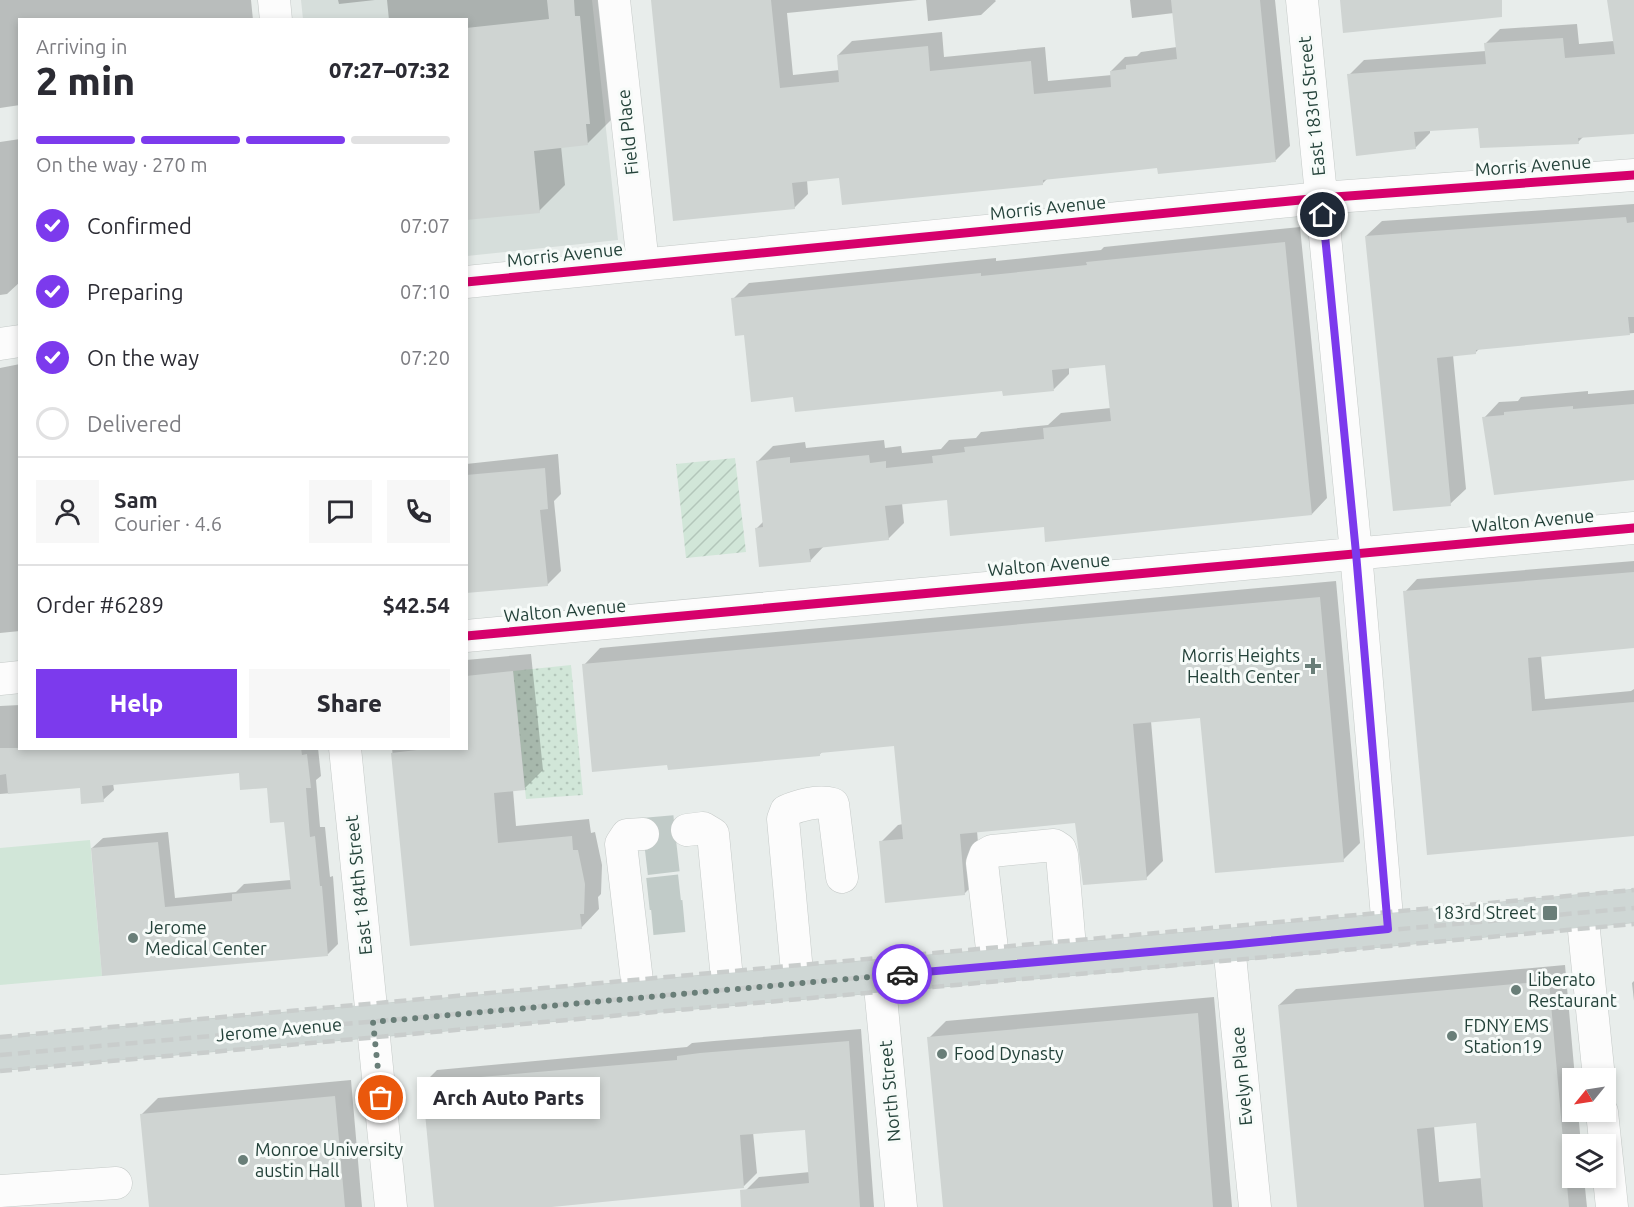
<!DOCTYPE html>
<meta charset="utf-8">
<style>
body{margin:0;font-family:Ubuntu,sans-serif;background:#f7f7f7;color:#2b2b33;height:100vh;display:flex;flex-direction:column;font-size:22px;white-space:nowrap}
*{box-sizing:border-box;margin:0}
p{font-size:20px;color:#7c7c81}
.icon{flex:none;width:33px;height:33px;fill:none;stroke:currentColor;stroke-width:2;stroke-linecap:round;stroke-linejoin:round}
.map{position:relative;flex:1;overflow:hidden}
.details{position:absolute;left:18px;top:18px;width:450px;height:732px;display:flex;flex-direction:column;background:#fff;border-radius:0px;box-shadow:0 3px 9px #0003}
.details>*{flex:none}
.needle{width:39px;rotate:240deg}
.controls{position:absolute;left:1562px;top:1068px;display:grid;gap:12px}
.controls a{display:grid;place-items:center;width:54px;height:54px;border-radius:0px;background:#fff;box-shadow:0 3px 9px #0003;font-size:30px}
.pin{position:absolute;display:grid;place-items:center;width:51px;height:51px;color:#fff;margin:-26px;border:3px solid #fff;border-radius:50%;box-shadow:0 2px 6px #0007}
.courier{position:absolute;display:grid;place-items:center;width:60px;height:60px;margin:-30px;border:4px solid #7c3aed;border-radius:50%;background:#fff;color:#222;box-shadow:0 2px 8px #0007}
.bubble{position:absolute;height:42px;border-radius:0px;background:#fff;box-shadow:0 3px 9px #0003;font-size:20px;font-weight:800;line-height:42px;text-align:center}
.overview em{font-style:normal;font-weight:800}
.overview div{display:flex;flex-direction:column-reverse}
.overview{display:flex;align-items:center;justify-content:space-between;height:102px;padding:0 18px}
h1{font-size:39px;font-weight:800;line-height:45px}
.bar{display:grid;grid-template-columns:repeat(4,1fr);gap:9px 6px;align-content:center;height:72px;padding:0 18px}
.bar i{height:8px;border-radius:4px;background:#e1e1e2}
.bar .active{background:#7c3aed}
.bar p{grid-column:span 4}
.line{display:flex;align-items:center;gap:15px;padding:0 18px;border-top:2px solid #e1e1e2}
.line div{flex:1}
.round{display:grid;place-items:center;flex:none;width:63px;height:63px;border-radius:0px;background:#f7f7f7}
ol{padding:0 18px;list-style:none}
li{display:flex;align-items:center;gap:18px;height:66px}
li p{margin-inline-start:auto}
li .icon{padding:6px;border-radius:50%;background:#7c3aed;color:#fff;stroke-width:4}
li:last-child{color:#7c7c81}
li i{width:33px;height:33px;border:3px solid #e1e1e2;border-radius:50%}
.primary-button{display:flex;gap:12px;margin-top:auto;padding:12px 18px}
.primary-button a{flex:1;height:69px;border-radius:0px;background:#7c3aed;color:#fff;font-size:24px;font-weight:800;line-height:69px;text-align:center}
.primary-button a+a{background:#f7f7f7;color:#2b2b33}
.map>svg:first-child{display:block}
</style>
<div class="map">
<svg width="1634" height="1207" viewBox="0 0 1634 1207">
<defs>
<pattern id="grass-dots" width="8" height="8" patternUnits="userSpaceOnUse" patternTransform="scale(1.5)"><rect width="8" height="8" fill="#d1e6d8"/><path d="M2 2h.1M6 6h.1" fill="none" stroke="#b3c6ba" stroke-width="1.8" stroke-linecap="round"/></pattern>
<pattern id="garden-furrows" width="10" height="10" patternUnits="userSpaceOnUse" patternTransform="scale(1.5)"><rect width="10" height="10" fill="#d1e6d8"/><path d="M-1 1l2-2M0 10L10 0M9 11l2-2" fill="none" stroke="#b3c6ba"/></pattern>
</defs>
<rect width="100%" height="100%" fill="#e8edeb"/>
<!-- built -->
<path fill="#d6dedb" d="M301,0H592L618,240L467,256L466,20L303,19Z"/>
<!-- grass -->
<path fill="url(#grass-dots)" d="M571,665L583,795L526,799L513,671Z"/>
<!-- garden -->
<path fill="url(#garden-furrows)" d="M735,458L746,552L686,558L676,464Z"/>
<!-- pitch -->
<path fill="#d1e6d8" d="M90,840L102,976L0,985V848Z"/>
<!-- shadow -->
<path fill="#0003" fill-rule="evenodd" d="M0,0H251L253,20H20V105L0,108Z
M338,0H375L339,4Z
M387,0H606L614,117L588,143L561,146L565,185L539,211L466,218V20H389Z
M652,0H918L787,13L793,75L840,70L838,55L852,41L942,32L944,57L1045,47L1048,81L1112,75L1111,71L1125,57L1137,56L1141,52L1177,47L1174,13L1132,18L1130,0H1275L1290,146L1276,160L1159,167L1048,178L1043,183L840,177L807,180L808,194L794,208Z
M926,0H995L996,1L981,15L928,21Z
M1609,0H1634V132L1584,136L1578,142L1480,126L1430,130V133L1415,148L1349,75L1364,60L1486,51V43L1500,29L1577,24L1579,44L1614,41Z
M20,139V282L7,294L0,295V142Z
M1634,204V333L1480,348L1476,352L1453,355L1466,489L1450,504L1366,236L1382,221Z
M1300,227L1327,498L1312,514L1045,525L948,499L902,503L904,523L888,539L825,545L810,561L756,529L764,521L758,461L773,446L805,442L806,448L884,440L885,448L901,446L902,453L941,449L949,440L976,438L981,432L1048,425L1061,413L1111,408L1106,363L1069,367V374L1054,389L794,396L745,334L733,299L749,283L996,258V261L1101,250L1104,247Z
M20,364V631L0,633V368Z
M1634,390V479L1484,418L1499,402L1518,401L1521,397L1588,391V394Z
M558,454L561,494L554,501L561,571L547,585L466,592V464Z
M1634,561V647L1541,655L1545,699L1631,691L1634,689V834L1405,592L1417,579Z
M1336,581L1360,843L1343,860L1201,716L1151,721L1163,861L1146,878L1076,822L977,831L981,877L964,894L881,842L898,825L903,824L895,745L823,751L819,755L668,763L584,665L600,648Z
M531,654L543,770L525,788L513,790L516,826L589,819L591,833L595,832L602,865L601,894L598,897L599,909L581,928L411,944L392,748H466V660Z
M20,705V748H318L321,776L316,780L320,827H325L330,877L333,876L338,944L328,954L103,974L92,848L103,838L168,832L175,898L236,892L244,884L291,880L285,820L268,786L240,771L113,783L114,790L103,800L81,787L0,794V706Z
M1565,965L1575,1078H1572V1112H1578L1581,1144H1572V1178H1584L1587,1207H1298L1279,1005L1296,989ZM1477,1122L1482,1178L1439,1182L1434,1126Z
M1634,981V1001L1632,983Z
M1214,997L1232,1207H944L929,1038L946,1021Z
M861,1029L874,1207H747L746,1190L759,1177L810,1172L806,1128L753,1132L757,1173L744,1186L535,1207H436L424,1083L437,1070L687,1047L692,1043L714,1041Z
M351,1080L362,1207H150L142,1114L158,1098Z"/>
<!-- building -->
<path fill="#cfd4d2" d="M547,0H574L575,16H580L590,124H586L588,145L534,151L540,213L466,220V28L549,19Z
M651,0H771L780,88L839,82L837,55L928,46L930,71L1031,61L1034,94L1111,87L1110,71L1126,69V65L1177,59L1171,0H1260L1276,162L1158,174L1157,168L1130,171L1043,180V185L842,205L839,178L792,183L795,209L673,221Z
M1340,0H1502V17L1343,33Z
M1607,0H1634V134L1578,138L1579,144L1480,148L1478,128L1414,132L1416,149L1356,156L1347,74L1486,64L1484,43L1563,38L1565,58L1615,54Z
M1626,217L1627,223L1634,222V317H1628L1630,335L1476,350V354L1437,358L1451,506L1393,511L1365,236Z
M1285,242L1312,515L1045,542L1044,527L950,536L947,500L885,506L889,540L809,549L811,562L759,567L755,528L763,527L756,461L790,457V463L869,455L870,463L886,461V468L933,463L932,456L965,452L964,447L1044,439L1043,428L1111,421L1105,365L1052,370L1054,391L1003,396L1002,391L795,412L793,397L751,402L744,335L735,336L731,298L981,273V276L1087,265L1086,262Z
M1634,404V480L1494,495L1482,417L1504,415V412L1573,406V409Z
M545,468L548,509L540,510L548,586L466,593V475Z
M1634,572V648L1528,658L1532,711L1634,702V836L1427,855L1403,591Z
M1320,597L1344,862L1215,873L1200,718L1133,724L1147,880L1083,885L1075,823L960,834L965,895L885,903L879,841L903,839L894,746L820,753V756L668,770L667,765L592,772L582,664Z
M513,671L525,790L494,793L498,843L572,836L573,850H578L585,884L584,914H580L582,929L410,946L391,753L434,748H466V676Z
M0,748H301L302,755L307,754L311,788H306L310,837L315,836L320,886H322L328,956L102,976L91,848L158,842L165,907L232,901V894L291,889L284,822L270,823L267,788L240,790L239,773L102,786L104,802L81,804L80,788L8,794L6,774L0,775Z
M1549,981L1569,1207H1483L1476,1123L1417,1129L1424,1207H1297L1278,1005Z
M1198,1013L1213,1207H943L927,1037Z
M849,1041L860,1207H741L740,1190L809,1183L805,1130L740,1135L744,1188L552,1207H434L422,1082L677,1060V1056L700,1053Z
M335,1096L345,1207H149L140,1114Z"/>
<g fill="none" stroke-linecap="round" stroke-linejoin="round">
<!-- minor-tunnel -->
<path stroke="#c1cbc8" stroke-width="32" stroke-dasharray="32 16" stroke-linecap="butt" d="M643,834L687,830
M646,859L689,854
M648,894L693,889
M652,919L695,915"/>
<defs>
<path id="minor" d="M274,0L276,20
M614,0L643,264
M1302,0L1356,553L1388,929
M466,282L1321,198L1634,175
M0,344L20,341
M466,636L1634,528
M0,679L20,677
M345,748L391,1207
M687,830L703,828L713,834L728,989
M1582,911L1599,1078
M1229,945L1255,1207
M994,966L982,863L985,855L992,851L1054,845L1060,849L1062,855L1071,959
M879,976L901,1207
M798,983L783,819L786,811C799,805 819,800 833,804L842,877
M639,998L621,844L627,835L643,834
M1602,1112L1612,1207
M0,1191L116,1183"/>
<path id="major" d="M0,1054L1229,945L1634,906"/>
</defs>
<!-- minor casing -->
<use href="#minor" stroke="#c5cac8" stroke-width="33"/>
<!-- major casing -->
<use href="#major" stroke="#c3ccc9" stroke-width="34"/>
<!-- minor -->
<use href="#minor" stroke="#fcfcfc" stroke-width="32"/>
<!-- major -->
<use href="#major" stroke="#cfd7d5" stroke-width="33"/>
<!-- rail -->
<path stroke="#c9cdcc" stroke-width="4.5" stroke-dasharray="12 6" stroke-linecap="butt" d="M0,1037L1634,890
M0,1055L1634,908
M0,1071L1634,924"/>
<defs>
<path id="cycleway" d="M466,282L1321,198L1634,175
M466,636L1634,528"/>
</defs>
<!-- cycleway casing -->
<use href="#cycleway" stroke="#f7fbf9" stroke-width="13"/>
<!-- cycleway -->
<use href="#cycleway" stroke="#d6006c" stroke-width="9"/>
</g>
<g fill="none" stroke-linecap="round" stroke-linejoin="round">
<!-- done -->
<path stroke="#697e78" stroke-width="6" stroke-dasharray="0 10.8" d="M381,1098L373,1022L902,974"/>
<!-- route -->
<path stroke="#7c3aed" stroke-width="8" d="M902,974L1229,945L1388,929L1356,553L1323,215"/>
</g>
<!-- markers -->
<g fill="#697e78" stroke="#f7fbf9" stroke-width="2">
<path d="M1310 657h6v6h6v6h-6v6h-6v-6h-6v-6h6z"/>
<rect x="1542" y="905" width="16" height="16" rx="3"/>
<circle cx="133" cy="938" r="6"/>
<circle cx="1516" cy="990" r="6"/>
<circle cx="1452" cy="1036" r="6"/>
<circle cx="942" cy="1054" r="6"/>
<circle cx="243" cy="1160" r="6"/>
</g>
<g text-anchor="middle" stroke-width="6" stroke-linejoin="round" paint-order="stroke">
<!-- street labels -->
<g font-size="18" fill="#24423a" stroke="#f7fbf9">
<text transform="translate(1312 106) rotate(-96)" y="6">East 183rd Street</text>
<text transform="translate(628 132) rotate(-96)" y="6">Field Place</text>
<text transform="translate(1533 166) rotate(-4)" y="6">Morris Avenue</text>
<text transform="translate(1048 208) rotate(-6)" y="6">Morris Avenue</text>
<text transform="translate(565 255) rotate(-6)" y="6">Morris Avenue</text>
<text transform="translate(1533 521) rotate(-5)" y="6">Walton Avenue</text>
<text transform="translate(1049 565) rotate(-5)" y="6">Walton Avenue</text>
<text transform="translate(565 611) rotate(-5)" y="6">Walton Avenue</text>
<text transform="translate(359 885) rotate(-96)" y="6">East 184th Street</text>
<text transform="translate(279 1030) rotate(-5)" y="6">Jerome Avenue</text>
<text transform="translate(1242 1076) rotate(-95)" y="6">Evelyn Place</text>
<text transform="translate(890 1091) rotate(-95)" y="6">North Street</text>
</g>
<!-- poi labels -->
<g font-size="18" fill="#24423a" stroke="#f7fbf9" text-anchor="start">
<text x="1300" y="662" text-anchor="end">Morris Heights<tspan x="1300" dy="21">Health Center</tspan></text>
<text x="1536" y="919" text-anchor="end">183rd Street</text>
<text x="145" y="934">Jerome<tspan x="145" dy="21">Medical Center</tspan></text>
<text x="1528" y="986">Liberato<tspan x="1528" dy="21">Restaurant</tspan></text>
<text x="1464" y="1032">FDNY EMS<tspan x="1464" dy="21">Station19</tspan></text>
<text x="954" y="1060">Food Dynasty</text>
<text x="255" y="1156">Monroe University<tspan x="255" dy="21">austin Hall</tspan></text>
</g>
</g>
</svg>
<div class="controls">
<a><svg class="needle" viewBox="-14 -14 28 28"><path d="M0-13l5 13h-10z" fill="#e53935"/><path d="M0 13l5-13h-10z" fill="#7c7c81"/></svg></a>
<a><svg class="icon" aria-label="layers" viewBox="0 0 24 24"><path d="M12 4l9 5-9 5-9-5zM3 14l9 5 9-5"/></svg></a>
</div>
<div class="pin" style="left:381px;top:1098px;background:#ea580c"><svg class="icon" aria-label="bag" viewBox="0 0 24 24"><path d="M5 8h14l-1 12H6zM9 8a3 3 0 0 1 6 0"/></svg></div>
<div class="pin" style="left:1323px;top:215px;background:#1f2937"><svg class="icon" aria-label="home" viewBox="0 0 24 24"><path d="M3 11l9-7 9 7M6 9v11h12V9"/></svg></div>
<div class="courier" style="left:902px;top:974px"><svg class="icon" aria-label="car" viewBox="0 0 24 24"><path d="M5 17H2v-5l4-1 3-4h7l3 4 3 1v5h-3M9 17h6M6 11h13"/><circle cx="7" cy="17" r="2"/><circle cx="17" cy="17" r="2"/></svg></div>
<div class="bubble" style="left:417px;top:1077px;width:183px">Arch Auto Parts</div>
<section class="details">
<div class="overview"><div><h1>2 min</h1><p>Arriving in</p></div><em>07:27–07:32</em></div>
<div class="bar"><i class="active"></i><i class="active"></i><i class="active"></i><i></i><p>On the way · 270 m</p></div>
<ol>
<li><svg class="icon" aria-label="check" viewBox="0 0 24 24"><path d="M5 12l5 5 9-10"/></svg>Confirmed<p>07:07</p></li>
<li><svg class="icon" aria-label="check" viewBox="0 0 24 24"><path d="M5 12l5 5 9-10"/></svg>Preparing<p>07:10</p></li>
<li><svg class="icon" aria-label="check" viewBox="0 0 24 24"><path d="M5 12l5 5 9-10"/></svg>On the way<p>07:20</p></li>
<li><i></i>Delivered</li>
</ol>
<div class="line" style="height:108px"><a class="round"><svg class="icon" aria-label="person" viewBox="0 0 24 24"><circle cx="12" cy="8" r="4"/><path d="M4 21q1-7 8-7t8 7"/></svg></a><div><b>Sam</b><p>Courier · 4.6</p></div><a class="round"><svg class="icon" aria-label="chat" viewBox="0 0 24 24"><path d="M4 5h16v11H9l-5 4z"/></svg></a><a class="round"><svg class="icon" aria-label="phone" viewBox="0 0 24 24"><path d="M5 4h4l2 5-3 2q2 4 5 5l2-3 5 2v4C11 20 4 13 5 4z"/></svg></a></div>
<div class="line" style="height:78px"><div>Order #6289</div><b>$42.54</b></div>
<div class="primary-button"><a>Help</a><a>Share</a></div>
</section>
</div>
